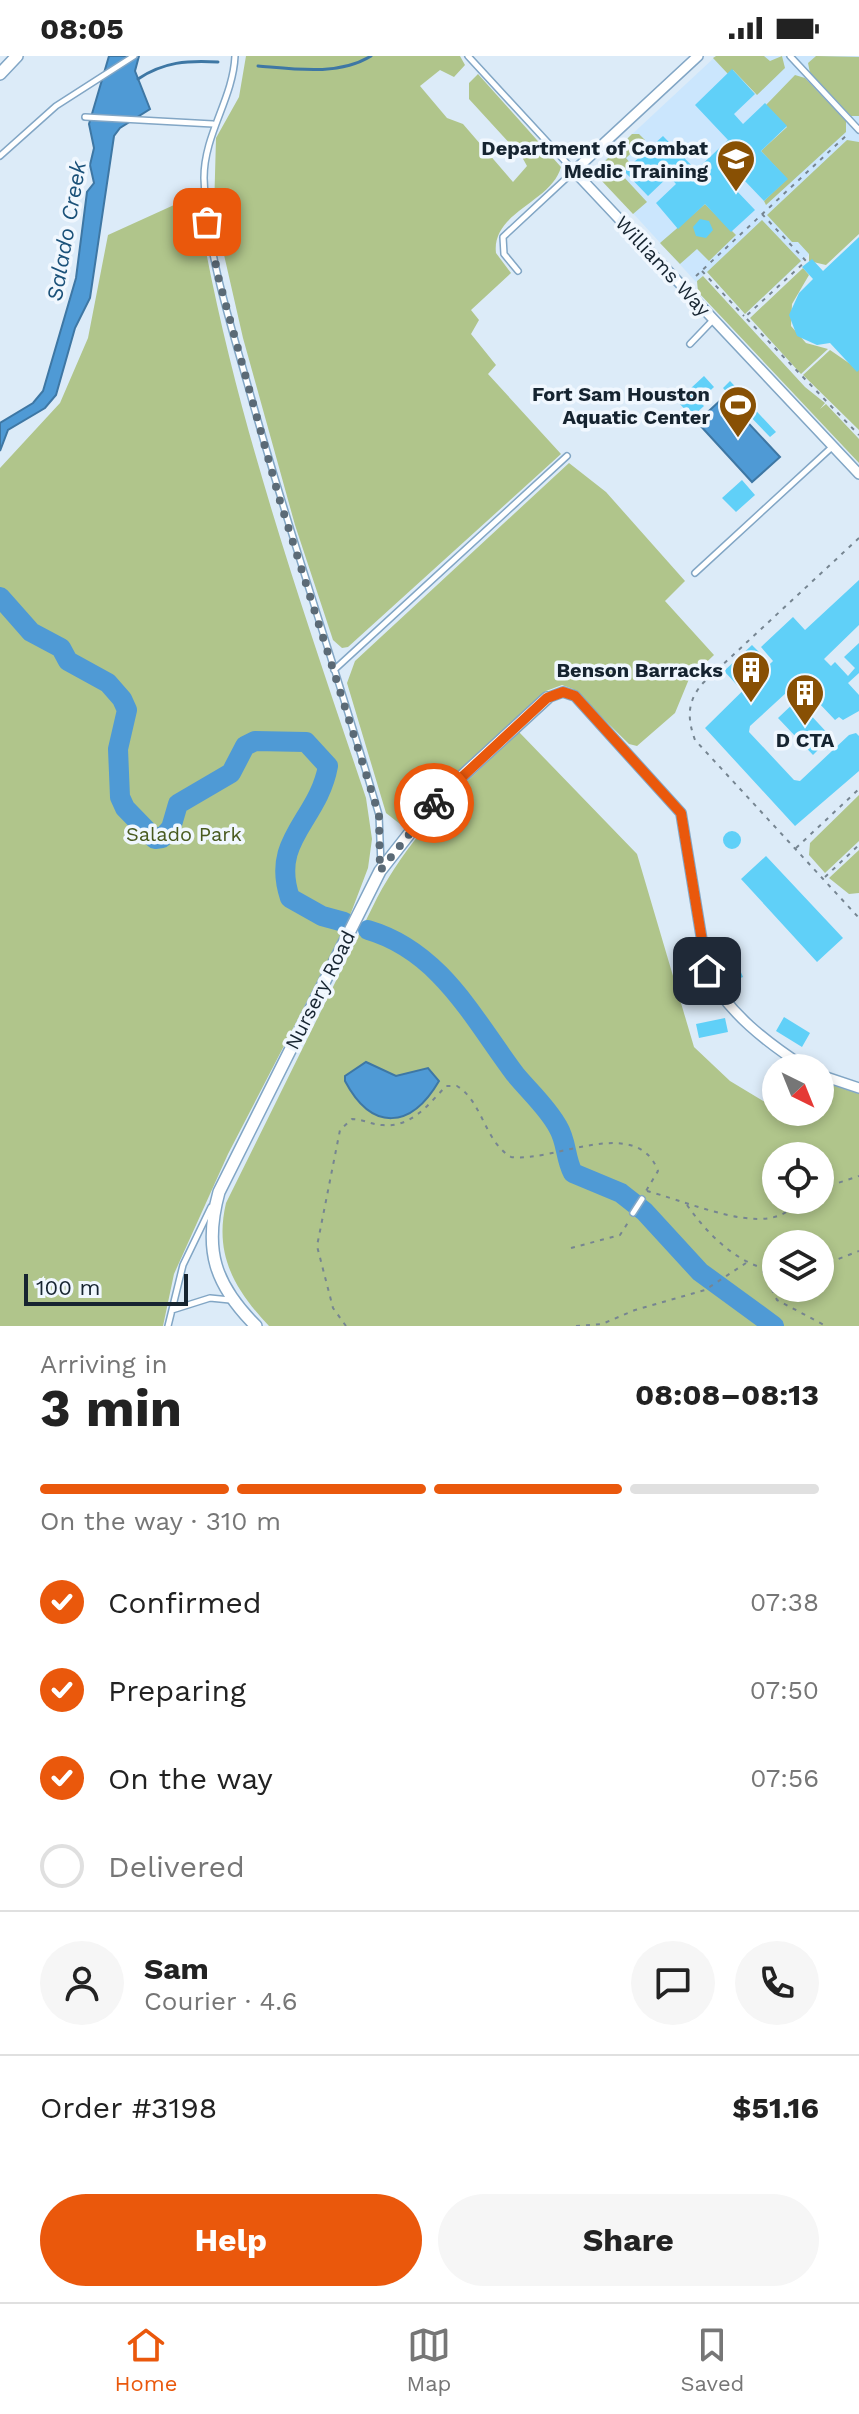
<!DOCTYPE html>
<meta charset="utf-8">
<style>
body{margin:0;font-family:"Work Sans",sans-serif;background:#f6f6f6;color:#222;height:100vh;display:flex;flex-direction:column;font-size:30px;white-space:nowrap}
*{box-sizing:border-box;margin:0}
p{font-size:26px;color:#767676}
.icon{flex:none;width:44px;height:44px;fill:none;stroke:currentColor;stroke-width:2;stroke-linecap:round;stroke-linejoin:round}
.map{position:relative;height:1270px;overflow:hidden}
.panel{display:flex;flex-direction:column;background:#fff;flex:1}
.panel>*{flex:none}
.needle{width:52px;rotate:137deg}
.tools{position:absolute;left:762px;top:998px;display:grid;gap:16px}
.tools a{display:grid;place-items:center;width:72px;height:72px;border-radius:50%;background:#fff;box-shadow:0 4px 12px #0003;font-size:40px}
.scale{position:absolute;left:24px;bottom:20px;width:164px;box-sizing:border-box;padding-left:8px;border:4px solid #162430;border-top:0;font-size:22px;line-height:28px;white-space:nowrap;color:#162430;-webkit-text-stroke:6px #f0f7fe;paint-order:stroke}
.pin{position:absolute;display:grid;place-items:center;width:68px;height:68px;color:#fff;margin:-34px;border-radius:16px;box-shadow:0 4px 12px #0006}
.courier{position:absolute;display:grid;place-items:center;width:80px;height:80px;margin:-40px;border:6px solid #ea580c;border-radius:50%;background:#fff;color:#222;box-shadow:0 2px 10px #0007}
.headline em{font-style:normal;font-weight:700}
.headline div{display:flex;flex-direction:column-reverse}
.headline{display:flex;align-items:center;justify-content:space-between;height:136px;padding:0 40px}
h1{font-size:52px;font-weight:700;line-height:60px}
.bar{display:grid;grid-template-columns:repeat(4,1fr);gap:12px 8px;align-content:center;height:96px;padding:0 40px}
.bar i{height:10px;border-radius:6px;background:#e0e0e0}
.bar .current{background:#ea580c}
.bar p{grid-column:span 4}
.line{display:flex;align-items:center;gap:20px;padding:0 40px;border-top:2px solid #e0e0e0}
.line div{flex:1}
.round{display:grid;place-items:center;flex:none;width:84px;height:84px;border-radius:42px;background:#f6f6f6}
ol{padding:0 40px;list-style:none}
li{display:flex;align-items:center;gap:24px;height:88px}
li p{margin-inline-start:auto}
li .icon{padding:8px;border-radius:50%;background:#ea580c;color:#fff;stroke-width:4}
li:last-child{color:#767676}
li i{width:44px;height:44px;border:4px solid #e0e0e0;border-radius:50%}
.cta{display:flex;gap:16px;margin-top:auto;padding:16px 40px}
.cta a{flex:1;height:92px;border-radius:48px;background:#ea580c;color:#fff;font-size:32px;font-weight:700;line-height:92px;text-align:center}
.cta a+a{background:#f6f6f6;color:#222}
.status{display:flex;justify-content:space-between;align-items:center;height:56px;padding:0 40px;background:#fff;direction:ltr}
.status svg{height:22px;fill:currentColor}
.dock{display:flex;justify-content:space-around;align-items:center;height:112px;border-top:2px solid #e0e0e0;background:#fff;font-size:22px;color:#767676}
.dock a{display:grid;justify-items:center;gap:4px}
.dock .current{color:#ea580c}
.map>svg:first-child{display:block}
</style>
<div class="status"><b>08:05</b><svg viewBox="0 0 49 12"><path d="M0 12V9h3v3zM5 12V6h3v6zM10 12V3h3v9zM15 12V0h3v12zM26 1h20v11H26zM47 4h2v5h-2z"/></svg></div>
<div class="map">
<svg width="859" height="1270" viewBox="0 0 859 1270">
<rect width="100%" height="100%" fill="#dcebf8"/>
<!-- built -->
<path fill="#cbe6fd" d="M716,0H859V152L745,258L707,216L696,226L597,118L598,110Z"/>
<!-- green -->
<path fill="#b0c58b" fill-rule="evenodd" d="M246,0H460L465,9L454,21L440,14L420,30L447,62L463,68L513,126L527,110L522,101L469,43V27L478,18L561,111C552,146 491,156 496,197L511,217L471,254L479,264L471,278L496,309L488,318L561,398L348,591L342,592L333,584L295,469L243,282L214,155L216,82L239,41Z
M716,0H764L770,5L782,0L785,12L757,39L733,14L728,18L713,2Z
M816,0L859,1V60H851L810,17L808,7Z
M795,19L805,22L846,65V76L766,149L764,145L787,123L761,95L787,71L766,49Z
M632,78H639L645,84L626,102L631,108L622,119L647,146L633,158L600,123L597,113Z
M847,84L859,86V178L826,209L809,205V198L798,186H792L767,159Z
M196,139C229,345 300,545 366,742L372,783L368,812L346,870L228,1098L174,1218L163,1270H0V412L60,347L88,282L108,179Z
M705,148L736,179L709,205L697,193L680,208L660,187Z
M762,164L801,205L745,258L707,216Z
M803,212L809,219L792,248L791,270L806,287L828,293L801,318L750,262Z
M703,220L805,331L825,347L820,353L826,348L859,383V407L698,236L697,225Z
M830,294L859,314V374L803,319Z
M569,407L606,436L685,525L665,545L714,599L689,623L675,657L637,690L629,688L573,633L562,629L546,635L410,765L400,768L386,757L347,627L355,605Z
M519,676L637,798L694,991L730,1025L768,1048L776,1042V1056H820V1025L859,1038V1270H269C234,1233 214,1198 226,1147L377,842C413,775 464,727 519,676ZM776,1100H820V1144H776ZM776,1188H820V1232H776Z
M859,739V785L825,817L809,799L810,787Z
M859,794V837L849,838L829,822Z"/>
<!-- water -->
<path fill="#4f9ad5" stroke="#3e77a4" stroke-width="2" d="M109,0H139L135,15L150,53L120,72L114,80L90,242L75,272L56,339L45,352L8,374L0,395V367L33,347L43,335L76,222L87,136L94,127L90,109L94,92L89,68Z
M724,341L780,401L752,426L697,366Z
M366,1006L396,1020L428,1012L439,1025C411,1073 372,1076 345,1025V1020Z"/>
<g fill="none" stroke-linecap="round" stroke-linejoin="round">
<!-- stream -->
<path stroke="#3e77a4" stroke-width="3" d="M258,10C294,13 339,20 371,0
M138,23C163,6 188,4 218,6"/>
<!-- river -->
<path stroke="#4f9ad5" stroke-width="20" d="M0,541L31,576L61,592L68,605L108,627L122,643L127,654L118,693L120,741L125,752L155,783L162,782L171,772L178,748L231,717L245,690L255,685L306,686L328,710C318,765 270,783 290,842L322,860L344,866
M368,874C440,895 473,962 515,1018C529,1035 548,1052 558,1071C567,1086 565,1102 573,1117L621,1137L644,1155L700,1216L774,1270"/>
</g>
<!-- building -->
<path fill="#60d0f8" d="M732,13L755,38L734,58L743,68L765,47L787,70L761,95L788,123L764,145L744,124L735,133L755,154L731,176L705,148L678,173L656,147L676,128L669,120L648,140L624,115L663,80L696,114L728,84L695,49Z
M700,163L709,165L713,174L706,182L696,180L693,171Z
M859,181V314L857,316L830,287L817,289L797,280L789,259L799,237L813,223L802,211L812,203L823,215Z
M704,320L714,331L699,345L704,350L692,361L677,345Z
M730,325L748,344L740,351L723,332Z
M748,346L776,376L770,381L742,352Z
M742,424L755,439L736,456L722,442Z
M859,524V569L824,603L831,610L835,606L848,620L855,612L844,601L859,587V617L848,627L859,639V655L843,664L839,661L835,664L817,645L806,654L831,681L813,699L778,662L797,644L802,651L810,644L799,632L802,628L799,625L750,670L749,676L794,724L800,725L849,679L856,677L859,680V715L795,770L705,672L773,605L761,591L793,561L805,574Z
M752,589L766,603L738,630L724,615Z
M723 784a9 9 0 1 1 18 0a9 9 0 1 1-18 0Z
M766,800L843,882L817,906L741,823Z
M737,907L743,921L722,929L717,916Z
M784,961L810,977L802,991L776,975Z
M725,962L728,976L699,982L696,968Z"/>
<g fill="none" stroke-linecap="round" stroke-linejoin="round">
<defs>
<path id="service" d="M235,0C233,43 204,78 204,122C206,194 229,262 248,330C288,474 337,615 379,759L381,809
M468,0L574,115L503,181L504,198L518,215
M790,0L859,74
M85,61L213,68
M0,100L56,50L134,0
M690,288L713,264
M695,517L832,391
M334,614L567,400
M633,1157L642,1143
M172,1254L210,1242L230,1244
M168,1270L183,1209L211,1151"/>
<path id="minor" d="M698,0L574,115L859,418
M547,642L563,636L575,640L681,757L707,915C726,956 769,988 806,1012
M820,1019L859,1032"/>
<path id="tertiary" d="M0,18L17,0
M256,1270C215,1229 203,1194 219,1136L380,815L435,745L547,642"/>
</defs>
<!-- service casing -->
<use href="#service" stroke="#82a6c5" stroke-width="8"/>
<!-- minor casing -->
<use href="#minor" stroke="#82a6c5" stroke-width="12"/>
<!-- tertiary casing -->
<use href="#tertiary" stroke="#82a6c5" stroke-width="14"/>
<!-- path -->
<path stroke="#768591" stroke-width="2" stroke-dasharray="4 6" stroke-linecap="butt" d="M762,158L806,205L745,261L859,379
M702,215L744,260
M696,220L849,77
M859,482L703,627C687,645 687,662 695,684L859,862
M796,792L859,733
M825,821L859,789
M820,1133L859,1120
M647,1135C681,1144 737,1168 770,1162C783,1160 793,1152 803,1144
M687,1149C708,1179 739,1210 776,1215
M571,1192L620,1179L629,1165
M820,1210L859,1195
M763,1215L777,1244L826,1270
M346,1270L333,1252L317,1190L340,1074L352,1063C363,1063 372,1069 383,1069C411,1072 429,1048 446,1030H457C483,1046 484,1085 511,1101C553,1107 637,1058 658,1115L646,1135
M576,1270L602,1268L635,1254L705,1234L746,1207"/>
<!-- service -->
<use href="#service" stroke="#fff" stroke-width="5"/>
<!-- minor -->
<use href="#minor" stroke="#fff" stroke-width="9"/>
<!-- tertiary -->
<use href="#tertiary" stroke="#fff" stroke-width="11"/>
</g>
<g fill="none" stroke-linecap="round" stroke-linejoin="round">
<!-- done -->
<path stroke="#5b6a76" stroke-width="8" stroke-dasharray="0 14.4" d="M207,166L219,224L280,445L379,759L380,815L434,747"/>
<!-- route -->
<path stroke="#ea580c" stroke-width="10" d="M434,747L547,642L563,636L575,640L681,757L707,915"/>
</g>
<!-- icons -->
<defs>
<symbol id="university-pin" viewBox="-11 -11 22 30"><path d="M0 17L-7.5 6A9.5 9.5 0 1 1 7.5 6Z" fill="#885004" stroke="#f0f7fe"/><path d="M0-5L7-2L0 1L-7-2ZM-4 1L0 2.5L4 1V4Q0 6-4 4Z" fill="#fff"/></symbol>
<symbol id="stadium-pin" viewBox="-11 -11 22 30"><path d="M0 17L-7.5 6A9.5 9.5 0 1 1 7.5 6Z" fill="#885004" stroke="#f0f7fe"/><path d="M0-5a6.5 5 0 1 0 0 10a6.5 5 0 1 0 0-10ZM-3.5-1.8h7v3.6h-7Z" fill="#fff"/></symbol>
<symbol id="building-pin" viewBox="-11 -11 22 30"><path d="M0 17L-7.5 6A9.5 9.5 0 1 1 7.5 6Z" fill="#885004" stroke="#f0f7fe"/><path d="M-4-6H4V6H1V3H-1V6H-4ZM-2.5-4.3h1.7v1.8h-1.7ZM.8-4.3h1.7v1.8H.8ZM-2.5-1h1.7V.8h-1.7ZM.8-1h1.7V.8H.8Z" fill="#fff"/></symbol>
</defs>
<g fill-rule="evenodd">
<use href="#university-pin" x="714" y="81" width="44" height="60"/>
<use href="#stadium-pin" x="716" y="327" width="44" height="60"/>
<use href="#building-pin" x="729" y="592" width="44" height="60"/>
<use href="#building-pin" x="783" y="615" width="44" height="60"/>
</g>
<g text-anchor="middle" stroke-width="7" stroke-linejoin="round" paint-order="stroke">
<!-- poi labels -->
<g font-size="20" font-weight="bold" fill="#162430" stroke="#f0f7fe" text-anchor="end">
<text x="708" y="99">Department of Combat<tspan x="708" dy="23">Medic Training</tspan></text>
<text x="710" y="345">Fort Sam Houston<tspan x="710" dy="23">Aquatic Center</tspan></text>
<text x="723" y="621">Benson Barracks</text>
<text x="805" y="691" text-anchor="middle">D CTA</text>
</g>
<!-- street labels -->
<g font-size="20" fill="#162430" stroke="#f0f7fe">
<text transform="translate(663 210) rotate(47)" y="7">Williams Way</text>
<text transform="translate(320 934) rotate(-63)" y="7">Nursery Road</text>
</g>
<!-- park labels -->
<g font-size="20" fill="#485a1f" stroke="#f0f7fe">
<text x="184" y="785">Salado Park</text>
</g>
<!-- water labels -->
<g font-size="22" font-style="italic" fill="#1a5179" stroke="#f0f7fe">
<text transform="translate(66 175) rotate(-80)" y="8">Salado Creek</text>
</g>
</g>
</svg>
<div class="tools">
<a><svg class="needle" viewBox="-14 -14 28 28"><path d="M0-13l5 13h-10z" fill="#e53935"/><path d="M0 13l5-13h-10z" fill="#767676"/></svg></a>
<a><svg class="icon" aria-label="locate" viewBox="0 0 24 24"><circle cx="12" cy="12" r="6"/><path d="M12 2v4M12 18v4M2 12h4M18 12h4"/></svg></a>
<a><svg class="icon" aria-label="layers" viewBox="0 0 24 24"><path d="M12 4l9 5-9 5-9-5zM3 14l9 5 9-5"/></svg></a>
</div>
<div class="scale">100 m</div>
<div class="pin" style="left:207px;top:166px;background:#ea580c"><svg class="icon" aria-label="bag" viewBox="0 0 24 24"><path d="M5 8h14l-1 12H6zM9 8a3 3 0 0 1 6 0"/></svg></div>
<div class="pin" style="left:707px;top:915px;background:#1f2937"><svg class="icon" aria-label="home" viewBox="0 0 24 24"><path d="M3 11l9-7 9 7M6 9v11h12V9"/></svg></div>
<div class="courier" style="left:434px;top:747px"><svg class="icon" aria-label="bike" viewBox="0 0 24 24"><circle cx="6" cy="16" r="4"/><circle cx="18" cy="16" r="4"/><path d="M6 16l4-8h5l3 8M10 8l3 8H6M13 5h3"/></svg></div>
</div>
<section class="panel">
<div class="headline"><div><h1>3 min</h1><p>Arriving in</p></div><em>08:08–08:13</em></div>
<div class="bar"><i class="current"></i><i class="current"></i><i class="current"></i><i></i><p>On the way · 310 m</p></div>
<ol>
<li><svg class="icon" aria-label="check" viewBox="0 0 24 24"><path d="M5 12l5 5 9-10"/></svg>Confirmed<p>07:38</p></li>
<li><svg class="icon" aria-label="check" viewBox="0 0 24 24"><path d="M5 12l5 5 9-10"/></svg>Preparing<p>07:50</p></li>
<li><svg class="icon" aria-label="check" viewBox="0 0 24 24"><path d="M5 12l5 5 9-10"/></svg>On the way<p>07:56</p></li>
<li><i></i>Delivered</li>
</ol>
<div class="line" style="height:144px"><a class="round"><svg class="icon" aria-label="person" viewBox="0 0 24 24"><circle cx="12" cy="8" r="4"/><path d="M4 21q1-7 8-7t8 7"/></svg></a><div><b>Sam</b><p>Courier · 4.6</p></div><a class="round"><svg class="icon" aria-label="chat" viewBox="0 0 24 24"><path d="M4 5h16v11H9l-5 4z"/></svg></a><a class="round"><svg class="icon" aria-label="phone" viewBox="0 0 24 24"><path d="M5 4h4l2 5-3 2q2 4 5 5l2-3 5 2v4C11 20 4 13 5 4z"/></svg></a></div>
<div class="line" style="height:104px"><div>Order #3198</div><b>$51.16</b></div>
<div class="cta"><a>Help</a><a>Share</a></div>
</section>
<nav class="dock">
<a class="current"><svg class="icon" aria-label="home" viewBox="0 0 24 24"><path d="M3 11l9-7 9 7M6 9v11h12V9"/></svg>Home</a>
<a><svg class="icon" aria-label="map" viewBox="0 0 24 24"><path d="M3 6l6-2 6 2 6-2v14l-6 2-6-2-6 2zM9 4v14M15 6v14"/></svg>Map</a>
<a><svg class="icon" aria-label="saved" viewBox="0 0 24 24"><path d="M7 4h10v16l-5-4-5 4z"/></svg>Saved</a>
</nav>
